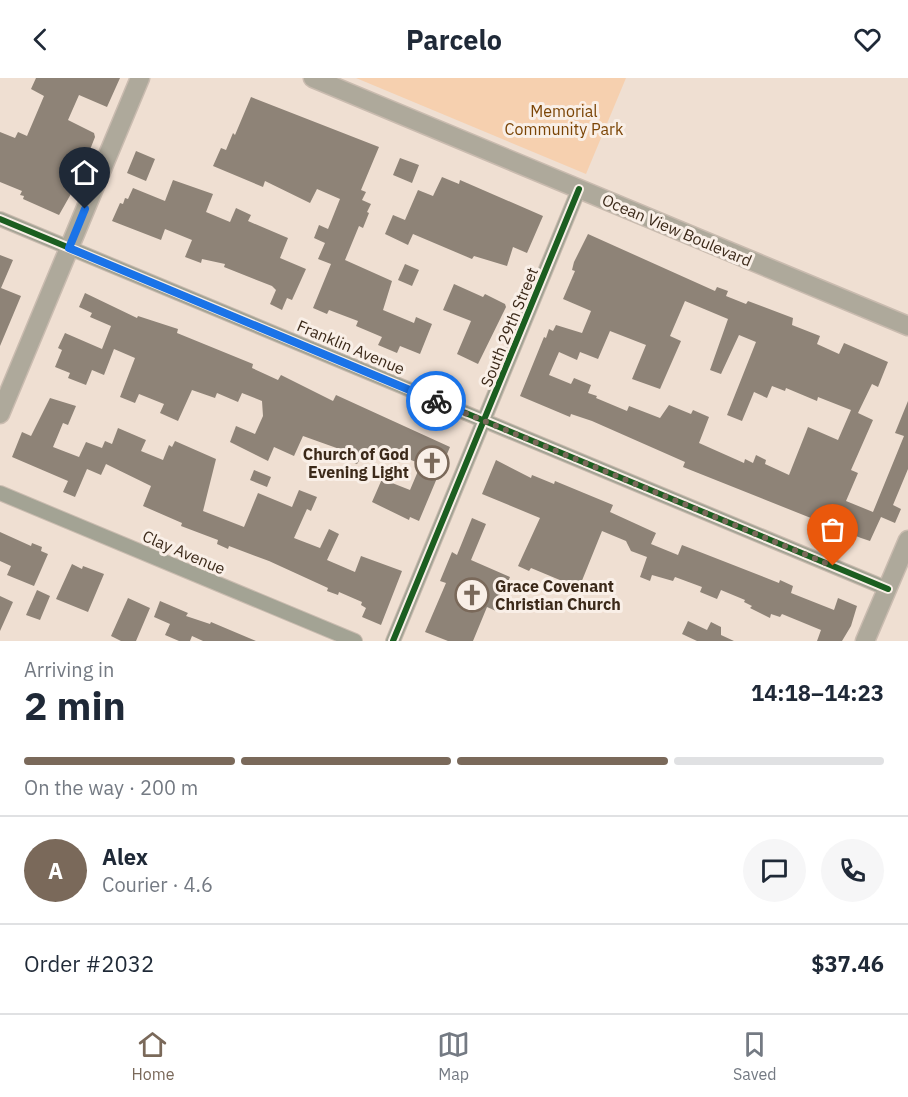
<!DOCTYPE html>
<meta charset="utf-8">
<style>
body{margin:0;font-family:"IBM Plex Sans",sans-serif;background:#f6f6f7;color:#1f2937;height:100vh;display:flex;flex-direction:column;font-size:22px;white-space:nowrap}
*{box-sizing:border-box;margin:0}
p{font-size:20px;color:#747a83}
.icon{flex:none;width:33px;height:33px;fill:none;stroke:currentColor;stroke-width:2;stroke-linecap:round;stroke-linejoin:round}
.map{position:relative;height:563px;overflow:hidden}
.drawer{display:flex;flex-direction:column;background:#fff;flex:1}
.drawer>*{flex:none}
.pin{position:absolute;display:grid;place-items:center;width:51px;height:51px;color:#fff;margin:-62px -26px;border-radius:50% 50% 50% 0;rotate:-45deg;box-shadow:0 0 6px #0007}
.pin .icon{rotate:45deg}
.courier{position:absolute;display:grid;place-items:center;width:60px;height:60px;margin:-30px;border:4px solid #1a73e8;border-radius:50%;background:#fff;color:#222;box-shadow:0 2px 8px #0007}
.headline em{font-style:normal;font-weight:800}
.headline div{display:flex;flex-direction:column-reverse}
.headline{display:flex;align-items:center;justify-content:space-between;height:102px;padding:0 24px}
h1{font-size:39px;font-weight:800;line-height:45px}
.bar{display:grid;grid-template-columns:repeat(4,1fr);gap:9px 6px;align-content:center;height:72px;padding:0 24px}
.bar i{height:8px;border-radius:4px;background:#e0e1e3}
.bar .current{background:#7a695a}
.bar p{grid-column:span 4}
.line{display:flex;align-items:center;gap:15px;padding:0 24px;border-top:2px solid #e0e1e3}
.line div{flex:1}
.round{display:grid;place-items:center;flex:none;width:63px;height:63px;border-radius:32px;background:#f6f6f7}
header{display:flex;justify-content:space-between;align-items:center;height:78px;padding:0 24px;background:#fff;font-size:27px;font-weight:800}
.tab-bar{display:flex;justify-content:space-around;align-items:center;height:84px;border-top:2px solid #e0e1e3;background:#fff;font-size:16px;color:#747a83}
.tab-bar a{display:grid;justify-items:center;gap:3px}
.tab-bar .current{color:#7a695a}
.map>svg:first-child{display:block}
</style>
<header><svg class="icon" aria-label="back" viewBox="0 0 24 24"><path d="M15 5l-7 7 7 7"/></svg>Parcelo<svg class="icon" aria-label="heart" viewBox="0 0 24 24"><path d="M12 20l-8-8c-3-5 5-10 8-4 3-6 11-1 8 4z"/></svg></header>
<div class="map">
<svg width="908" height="563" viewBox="0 0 908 563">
<rect width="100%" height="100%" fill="#efdfd2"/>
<!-- green -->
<path fill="#f6d0af" d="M356,0H626L586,96Z"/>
<!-- building -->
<path fill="#8e8377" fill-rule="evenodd" d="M36,0H120L107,29L79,17L68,42L94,55L95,59L76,107L59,137L23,121L24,118L20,117L22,113L0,104V54L15,60L18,54L27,58L44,18L31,11Z
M251,19L379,69L361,112L366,114L362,122L371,126L367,134L369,135L363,150L359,148L345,182L392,203L383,232L414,245L416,239L432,246L420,276L400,268L397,275L378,267L382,259L356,248L358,243L329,232L327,236L313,230L331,186L318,181L325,165L314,160L319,147L328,151L340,121L317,111L310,125L265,103L263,109L213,88L221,70L226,72L233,55L235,57Z
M136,73L155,81L146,103L127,95Z
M400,80L419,87L412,105L393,97Z
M442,99L459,106L460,102L543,138L527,175L513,169L507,188L474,178L472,181L413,156L408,167L385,156L393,137L405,142L418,112L433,118Z
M173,102L213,116L206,134L230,144L236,130L251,137L248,143L288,160L280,180L306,191L292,222L287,220L282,232L270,226L276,212L272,208L224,189L225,186L202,181L201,185L185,179L192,162L165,151L161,162L112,143L120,125L123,126L125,120L128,121L133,110L165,123Z
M588,156L715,213L717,209L728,213L726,218L746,226L748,223L793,240L792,247L820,258L817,266L839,276L844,265L888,284L878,309L872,306L858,335L873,342L851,392L858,395L846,423L873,434L904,358L895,355L908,323V391L893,427L901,431L895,445L881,439L870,463L861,460L683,389L685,384L592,343L571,336L570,339L520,318L544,259L546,260L549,251L553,253L556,247L582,255L591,233L563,221L575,193L572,192L574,184ZM685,223L728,241L710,292L721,296L739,257L756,264L727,337L742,343L754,314L767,320L772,308L785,313L786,310L817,323L818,319L851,332L838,362L808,349L789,397L765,386L766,382L756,377L753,385L745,381L744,385L699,365L709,339L693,332L691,336L669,327L660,340L629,328L627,333L596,320L597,318L588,315L591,307L574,300L571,306L549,297L559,274L577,282L580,274L598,281L610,253L646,267L632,301L660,311L681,263L670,258Z
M0,177L13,182L1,210L21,218L0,268Z
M405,186L419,192L412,208L398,202Z
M454,206L483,219L485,216L505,226L506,229L478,286L457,276L471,243L443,232Z
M85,215L137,240L138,238L178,251L177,255L253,286L252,290L278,302L281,297L333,323L336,317L450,369L419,443L410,439L409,442L372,424L382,401L410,412L421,386L391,374L386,378L367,371L357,386L342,380L345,373L303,358L294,378L274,369L268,383L230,364L236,348L255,356L263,338L262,323L242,315L238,324L217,315L215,320L192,312L178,343L160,335L164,326L139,316L135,325L120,319L135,280L114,271L104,297L92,292L86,307L68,300L70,295L55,289L62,272L58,270L65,255L102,271L111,248L90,239L92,235L79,229Z
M50,320L76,328L68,347L63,345L53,369L79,379L86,364L102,370L105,363L112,366L118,350L146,362L141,373L163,382L169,367L172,369L175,363L216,381L203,433L244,449L258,415L292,429L299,412L317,419L311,433L307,431L294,460L320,470L329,451L339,456L327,482L355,494L361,478L402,493L381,547L362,539L366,530L361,527L362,524L339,514L338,517L327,513L328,510L269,483L229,468L228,471L217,466L218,462L181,448L182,445L143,428L151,408L106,386L101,397L87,391L75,419L63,414L68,403L12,379L22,354L31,358Z
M496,382L531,400L532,397L554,406L555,403L613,427L610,434L656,455L651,466L678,477L682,467L779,505L780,502L793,508L791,515L834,532L838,520L857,528L851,548L842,563H817L821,552L782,536L780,539L771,536L770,540L750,530L752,528L744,524L745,522L721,512L717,521L700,514L702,509L675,499L673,503L652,497L650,503L640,499L647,479L631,473L626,463L602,453L579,510L531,490L529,493L518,488L540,440L482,416Z
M254,392L271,399L267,409L250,402Z
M472,440L486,446L471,482L510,499L496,533L487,529L473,563H448L425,554L446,505L440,503L452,474L457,477Z
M0,454L31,468L32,465L42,469L41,473L48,476L34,508L7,497L11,488L0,483Z
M72,486L82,491L83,488L104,496L88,534L56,521Z
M37,512L50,518L40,542L26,537Z
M0,518L13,524L0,553Z
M128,520L150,530L136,563H121L111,558Z
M160,523L188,535L186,538L210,546L211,544L256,563H203L192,558L190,563H179L165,557L170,546L154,539Z
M688,543L707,552L711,544L721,549V557L734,563H697L682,556Z"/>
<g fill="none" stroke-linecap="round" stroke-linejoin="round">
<defs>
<path id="street" d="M0,141L888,511
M0,415L355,563
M393,563L579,111"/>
<path id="secondary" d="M313,0L908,248
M0,336L140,0
M865,563L908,462"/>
</defs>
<!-- street casing -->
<use href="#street" stroke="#c9bbaf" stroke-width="16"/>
<!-- secondary casing -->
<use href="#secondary" stroke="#c9bbaf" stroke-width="21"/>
<!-- street -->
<use href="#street" stroke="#a3a394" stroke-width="14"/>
<!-- secondary -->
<use href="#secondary" stroke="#aea99b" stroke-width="18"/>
<defs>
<path id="cycleway" d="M0,141L888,511
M393,563L579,111"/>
</defs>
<!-- cycleway casing -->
<use href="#cycleway" stroke="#f9efe7" stroke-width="10"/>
<!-- cycleway -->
<use href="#cycleway" stroke="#1b5e20" stroke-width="6"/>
</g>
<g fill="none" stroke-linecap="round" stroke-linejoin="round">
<!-- done -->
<path stroke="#7a695a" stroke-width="6" stroke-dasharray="0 10.8" d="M436,323L833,488"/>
<!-- route -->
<path stroke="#1a73e8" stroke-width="8" d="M85,131L69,170L436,323"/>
</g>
<!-- icons -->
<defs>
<symbol id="church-ring" viewBox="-11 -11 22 22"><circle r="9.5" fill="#f9efe7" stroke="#7a695a" stroke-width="1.5"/><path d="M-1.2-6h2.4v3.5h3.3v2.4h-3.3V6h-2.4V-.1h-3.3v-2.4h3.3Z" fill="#7a695a"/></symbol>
</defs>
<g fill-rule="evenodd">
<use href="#church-ring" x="413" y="366" width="38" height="38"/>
<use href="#church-ring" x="453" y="498" width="38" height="38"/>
</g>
<g text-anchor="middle" stroke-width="6" stroke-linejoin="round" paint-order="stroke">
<!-- park labels -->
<g font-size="16" fill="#7b4506" stroke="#f9efe7">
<text x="564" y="39">Memorial<tspan x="564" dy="18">Community Park</tspan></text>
</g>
<!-- street labels -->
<g font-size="16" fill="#3b2919" stroke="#f9efe7">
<text transform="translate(677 152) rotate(23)" y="6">Ocean View Boulevard</text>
<text transform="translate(509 249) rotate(-68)" y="6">South 29th Street</text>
<text transform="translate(351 269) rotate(23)" y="6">Franklin Avenue</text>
<text transform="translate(184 474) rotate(23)" y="6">Clay Avenue</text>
</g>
<!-- poi labels -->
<g font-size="16" font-weight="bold" fill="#3b2919" stroke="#f9efe7" text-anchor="end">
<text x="409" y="382">Church of God<tspan x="409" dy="18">Evening Light</tspan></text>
<text x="495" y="514" text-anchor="start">Grace Covenant<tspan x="495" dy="18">Christian Church</tspan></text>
</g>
</g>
</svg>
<div class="pin" style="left:833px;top:488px;background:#ea580c"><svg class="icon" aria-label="bag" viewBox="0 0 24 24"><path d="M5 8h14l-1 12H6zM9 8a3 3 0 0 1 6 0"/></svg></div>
<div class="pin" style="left:85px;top:131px;background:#1f2937"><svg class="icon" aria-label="home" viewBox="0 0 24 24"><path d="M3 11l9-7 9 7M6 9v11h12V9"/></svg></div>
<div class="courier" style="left:436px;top:323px"><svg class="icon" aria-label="bike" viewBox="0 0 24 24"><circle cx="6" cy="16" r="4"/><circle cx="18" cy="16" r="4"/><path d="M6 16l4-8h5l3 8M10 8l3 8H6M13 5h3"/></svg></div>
</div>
<section class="drawer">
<div class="headline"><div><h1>2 min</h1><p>Arriving in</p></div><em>14:18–14:23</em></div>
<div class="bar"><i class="current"></i><i class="current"></i><i class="current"></i><i></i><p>On the way · 200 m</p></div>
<div class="line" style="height:108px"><b class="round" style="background:#7a695a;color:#fff">A</b><div><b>Alex</b><p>Courier · 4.6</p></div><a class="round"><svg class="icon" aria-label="chat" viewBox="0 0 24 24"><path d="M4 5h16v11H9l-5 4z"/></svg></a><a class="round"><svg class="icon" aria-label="phone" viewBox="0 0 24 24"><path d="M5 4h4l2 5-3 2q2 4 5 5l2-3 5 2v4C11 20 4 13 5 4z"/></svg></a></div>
<div class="line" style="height:78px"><div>Order #2032</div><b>$37.46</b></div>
</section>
<nav class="tab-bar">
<a class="current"><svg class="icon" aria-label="home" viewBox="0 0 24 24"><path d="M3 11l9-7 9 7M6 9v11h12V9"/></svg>Home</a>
<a><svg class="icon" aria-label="map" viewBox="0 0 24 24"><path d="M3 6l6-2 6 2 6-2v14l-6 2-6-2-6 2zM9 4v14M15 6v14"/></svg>Map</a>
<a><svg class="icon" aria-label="saved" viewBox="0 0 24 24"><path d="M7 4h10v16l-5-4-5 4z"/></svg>Saved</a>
</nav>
